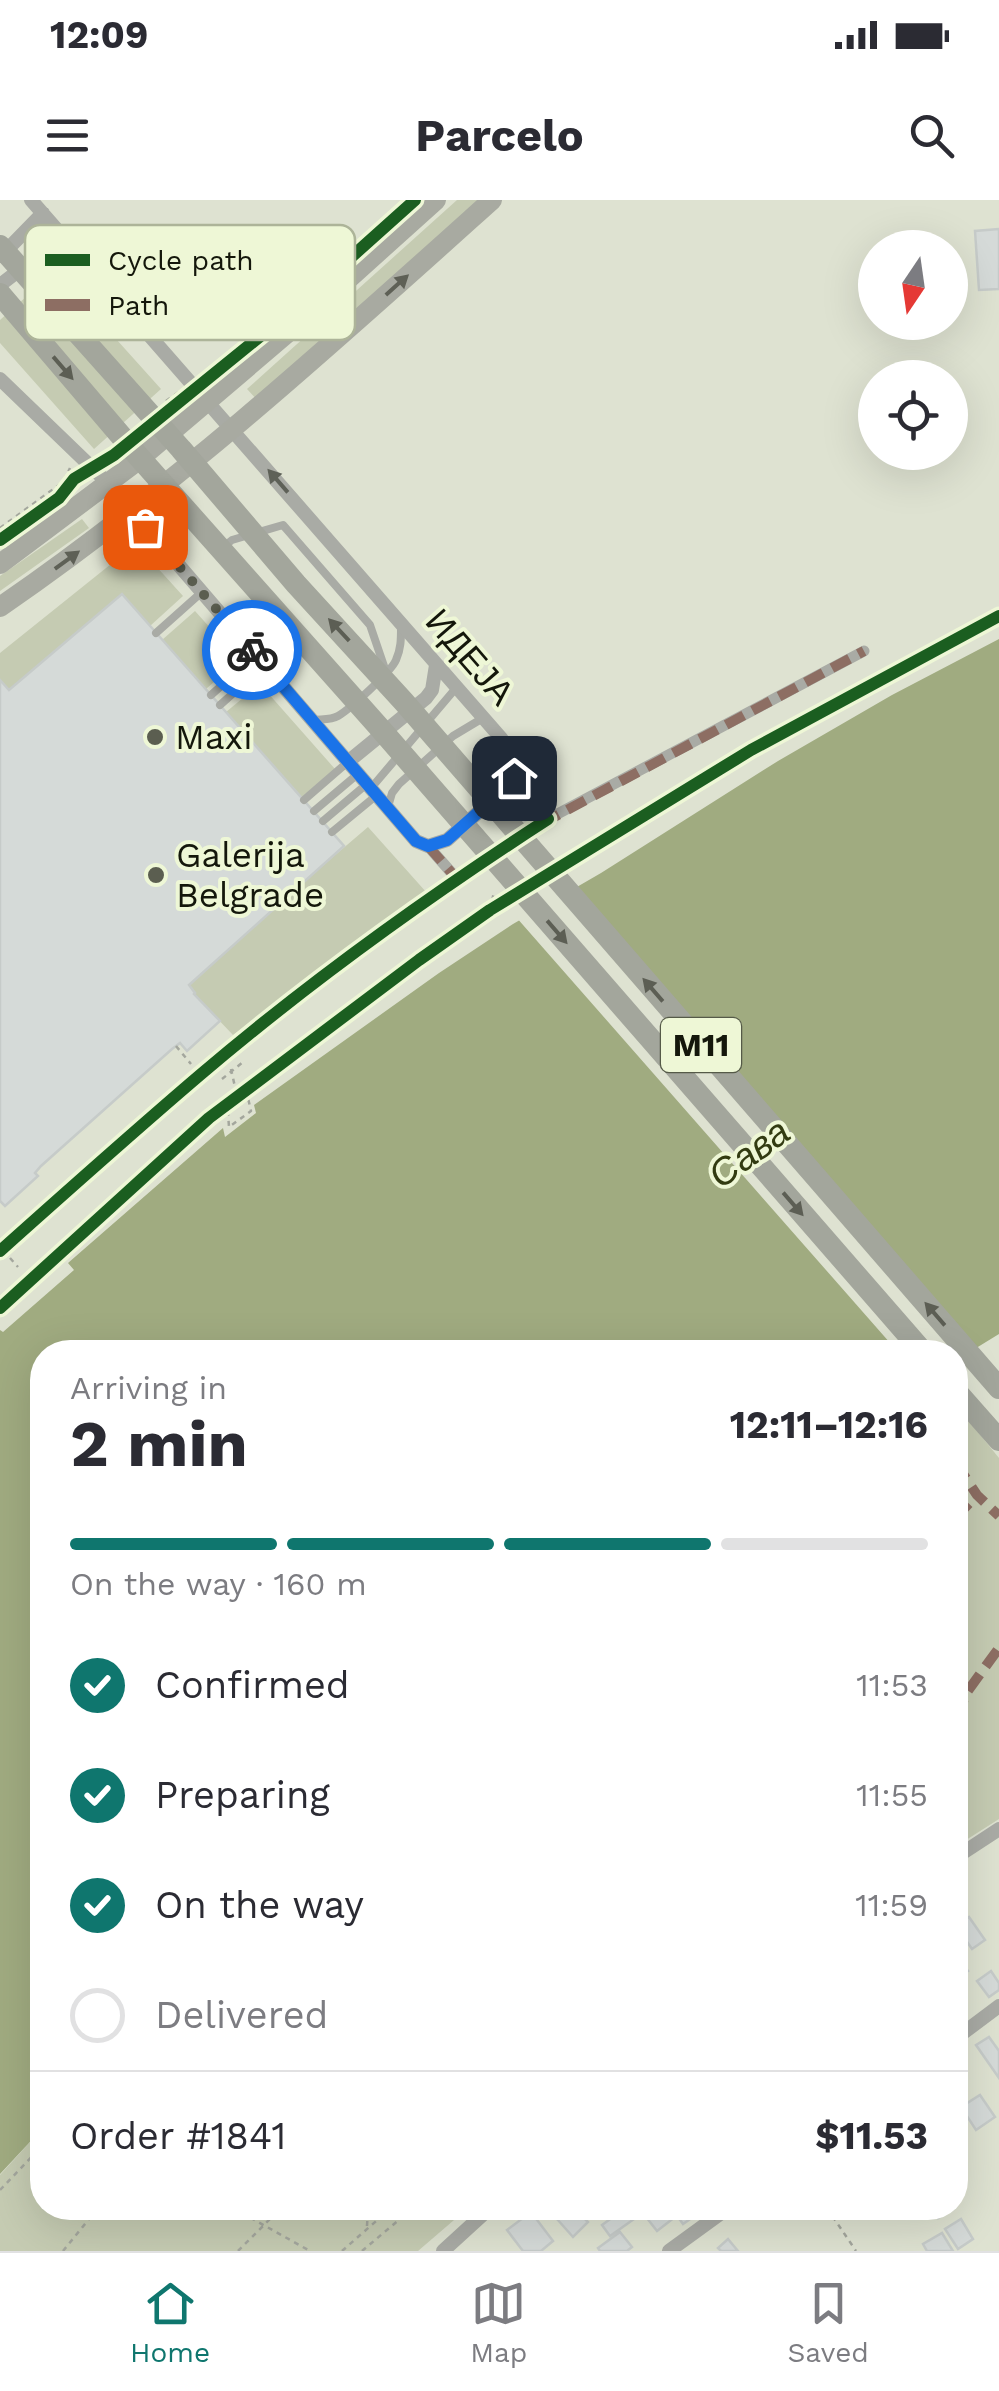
<!DOCTYPE html>
<meta charset="utf-8">
<style>
body{margin:0;font-family:"Work Sans",sans-serif;background:#f7f7f7;color:#2b2b33;height:100vh;display:flex;flex-direction:column;font-size:38px;white-space:nowrap}
*{box-sizing:border-box;margin:0}
p{font-size:32px;color:#7c7c81}
.icon{flex:none;width:55px;height:55px;fill:none;stroke:currentColor;stroke-width:2;stroke-linecap:round;stroke-linejoin:round}
.map{position:relative;flex:1;overflow:hidden}
.side{position:absolute;left:30px;top:1140px;width:938px;height:880px;display:flex;flex-direction:column;background:#fff;border-radius:40px;box-shadow:0 10px 40px #0002}
.side>*{flex:none}
.needle{width:65px;rotate:193deg}
.buttons{position:absolute;left:858px;top:30px;display:grid;gap:20px}
.buttons a{display:grid;place-items:center;width:110px;height:110px;border-radius:50%;background:#fff;box-shadow:0 10px 40px #0002;font-size:50px}
.pin{position:absolute;display:grid;place-items:center;width:85px;height:85px;color:#fff;margin:-42px;border-radius:20px;box-shadow:0 5px 15px #0006}
.courier{position:absolute;display:grid;place-items:center;width:100px;height:100px;margin:-50px;border:8px solid #1a73e8;border-radius:50%;background:#fff;color:#222;box-shadow:0 2px 12px #0007}
.head em{font-style:normal;font-weight:700}
.head div{display:flex;flex-direction:column-reverse}
.head{display:flex;align-items:center;justify-content:space-between;height:170px;padding:0 40px}
h1{font-size:65px;font-weight:700;line-height:75px}
.bar{display:grid;grid-template-columns:repeat(4,1fr);gap:15px 10px;align-content:center;height:120px;padding:0 40px}
.bar i{height:12px;border-radius:8px;background:#e1e1e2}
.bar .current{background:#0f766e}
.bar p{grid-column:span 4}
.line{display:flex;align-items:center;gap:25px;padding:0 40px;border-top:2px solid #e1e1e2}
.line div{flex:1}
ol{padding:0 40px;list-style:none}
li{display:flex;align-items:center;gap:30px;height:110px}
li p{margin-inline-start:auto}
li .icon{padding:10px;border-radius:50%;background:#0f766e;color:#fff;stroke-width:4}
li:last-child{color:#7c7c81}
li i{width:55px;height:55px;border:5px solid #e1e1e2;border-radius:50%}
.status{display:flex;justify-content:space-between;align-items:center;height:70px;padding:0 50px;background:#fff;direction:ltr}
.status svg{height:28px;fill:currentColor}
header{display:flex;justify-content:space-between;align-items:center;height:130px;padding:0 40px;background:#fff;font-size:45px;font-weight:700}
.menu{display:flex;justify-content:space-around;align-items:center;height:140px;border-top:2px solid #e1e1e2;background:#fff;font-size:28px;color:#7c7c81}
.menu a{display:grid;justify-items:center;gap:5px}
.menu .current{color:#0f766e}
.map>svg:first-child{display:block}
</style>
<div class="status"><b>12:09</b><svg viewBox="0 0 49 12"><path d="M0 12V9h3v3zM5 12V6h3v6zM10 12V3h3v9zM15 12V0h3v12zM26 1h20v11H26zM47 4h2v5h-2z"/></svg></div>
<header><svg class="icon" aria-label="menu" viewBox="0 0 24 24"><path d="M4 6h16M4 12h16M4 18h16"/></svg>Parcelo<svg class="icon" aria-label="search" viewBox="0 0 24 24"><circle cx="10" cy="10" r="6"/><path d="M15 15l6 6"/></svg></header>
<div class="map">
<svg width="999" height="2051" viewBox="0 0 999 2051">
<rect width="100%" height="100%" fill="#dee2d1"/>
<!-- green -->
<path fill="#c5cbb2" d="M457,0H478L258,201L247,189Z
M55,71L161,189L94,249L0,143V120Z
M82,319L89,328L0,391V376Z
M136,344L183,396L150,426L121,395L9,490L0,480V453Z
M195,411L239,460L206,489L162,440Z
M260,484L335,569L302,597L226,512Z
M368,627L427,693L233,835L194,794L195,792L189,785L257,722Z
M955,1204L999,1258V1619L955,1647Z
M42,1929V2008H468L418,2051H0V1975Z"/>
<!-- water -->
<path fill="#a0ab80" d="M999,439V1134L955,1161V1152H42V1929L0,1974V1130L3,1132L74,1070L68,1063L223,928L225,937L256,913L254,905L439,773L513,724L601,673L778,561L892,495Z"/>
<!-- pier -->
<path fill="#dee2d1" d="M569,686L973,1156L955,1166V1152H898L516,717Z"/>
<!-- building -->
<path fill="#d5dad8" stroke="#c6cbc9" stroke-width="2.5" d="M999,29V89L979,90L975,31Z
M122,394L344,646L189,785L195,793L194,794L220,821L187,851L180,843L172,849L41,966L35,973L38,976L5,1006L0,1001V480L9,490Z
M969,1717L985,1740L972,1749L956,1726Z
M955,1754L968,1771L955,1780Z
M991,1771L999,1783V1790L989,1797L977,1781Z
M989,1837L999,1851V1878L976,1845Z
M980,1895L995,1917L976,1930L961,1907Z
M547,2008H571L557,2019Z
M571,2008H574L588,2022L573,2037L557,2019Z
M611,2008H625L634,2019L610,2036L602,2025L613,2017L608,2010Z
M650,2008H668L675,2017L657,2031L643,2013Z
M678,2008H706L683,2024L673,2010Z
M930,2008H953L938,2018Z
M531,2012L553,2041L541,2051H523L507,2030Z
M961,2019L973,2039L958,2049L945,2029Z
M620,2032L632,2047L627,2051H600L598,2048Z
M942,2033L953,2051H927L923,2044Z
M728,2039L738,2051H721L718,2048Z"/>
<g fill="none" stroke-linecap="round" stroke-linejoin="round">
<!-- path -->
<path stroke="#a3a69d" stroke-width="2.5" stroke-dasharray="5 5" stroke-linecap="butt" d="M202,174L221,160
M166,201L180,191
M0,328L63,282L70,268
M490,710L494,692
M176,846L191,864
M231,869L239,905L248,898L251,911L229,927L228,913L239,905
M222,879L243,862
M222,901L249,881
M10,1058L18,1067
M955,1516C963,1536 962,1550 955,1570
M0,1990L42,1946
M233,2008L310,2051
M827,2008L856,2051
M367,2026L368,2008
M63,2051L98,2008
M238,2051L281,2008
M342,2051L391,2008
M362,2051L413,2008"/>
<!-- service -->
<path stroke="#a9aba5" stroke-width="8" d="M222,348L232,340L283,325L370,425L385,469
M156,433L202,392
M211,495L256,455
M220,505L265,465
M314,520C322,519 331,520 338,516C350,509 391,472 396,460C401,449 401,439 401,428
M372,587L456,488
M304,600L349,561
M388,607L392,593L399,584L453,536L483,518
M314,611L359,573
M323,621L368,583
M332,632L377,595"/>
<!-- pedestrian -->
<path stroke="#a9aba5" stroke-width="11" d="M514,578L548,619
M428,646L457,679
M0,1051L201,874L316,783L473,667L548,619L864,451"/>
<!-- minor -->
<path stroke="#a9aba5" stroke-width="14" d="M1,56L43,13
M0,85L26,65L59,33
M0,179L109,284L416,641L428,646L447,640L508,586C522,567 513,555 501,538L31,0
M349,561L426,498L432,490L436,465
M955,1658L999,1629
M955,1839L999,1806
M443,2051L490,2008
M669,2051L728,2008"/>
<!-- secondary -->
<path stroke="#a8aaa1" stroke-width="20" d="M0,364L136,262L305,118L436,0
M0,407C176,286 333,143 492,0"/>
<!-- trunk -->
<path stroke="#a3a69c" stroke-width="22" d="M955,1190L999,1240"/>
<!-- trunk-bridge -->
<path stroke="#a3a69c" stroke-width="22" d="M0,46L181,249L296,384L404,502L999,1188
M0,94L139,257L378,526L923,1152"/>
<!-- quiet -->
<path stroke="#8d6e63" stroke-width="10" stroke-dasharray="20 10" stroke-linecap="butt" d="M541,624L864,451
M428,646L457,679
M955,1262L977,1295L999,1316
M955,1318L977,1295
M956,1518L967,1492L999,1448"/>
<defs>
<path id="cycleway" d="M0,340L59,298L74,279L114,255L290,112L415,0
M0,1051C66,992 132,933 200,875C308,783 429,696 548,619L514,578
M0,1108L209,918L419,760L490,710L751,550L999,416"/>
</defs>
<!-- cycleway casing -->
<use href="#cycleway" stroke="#eef7d6" stroke-width="19"/>
<!-- cycleway -->
<use href="#cycleway" stroke="#1b5e20" stroke-width="12"/>
</g>
<!-- one-way arrows -->
<defs><path id="oneway-solid" d="M-6-.8H1V-3.2L6.5 0L1 3.2V.8H-6Z" transform="scale(2.5)"/></defs>
<g fill="#5e6056">
<use href="#oneway-solid" transform="translate(397 85) rotate(-42)"/>
<use href="#oneway-solid" transform="translate(67 360) rotate(-36)"/>
</g>
<g fill="#5c5e54">
<use href="#oneway-solid" transform="translate(63 168) rotate(49)"/>
<use href="#oneway-solid" transform="translate(339 430) rotate(-133)"/>
<use href="#oneway-solid" transform="translate(557 732) rotate(49)"/>
<use href="#oneway-solid" transform="translate(653 790) rotate(-131)"/>
<use href="#oneway-solid" transform="translate(793 1004) rotate(49)"/>
<use href="#oneway-solid" transform="translate(935 1114) rotate(-131)"/>
</g>
<use fill="#5e6158" href="#oneway-solid" transform="translate(278 281) rotate(-131)"/>
<g fill="none" stroke-linecap="round" stroke-linejoin="round">
<!-- done -->
<path stroke="#5b5e50" stroke-width="10" stroke-dasharray="0 18" d="M145,327L252,450"/>
<!-- route -->
<path stroke="#1a73e8" stroke-width="12" d="M252,450L416,641L428,646L447,640L508,586L514,578"/>
</g>
<!-- markers -->
<g fill="#5b5e50" stroke="#eef7d6" stroke-width="4">
<circle cx="155" cy="537" r="10"/>
<circle cx="156" cy="675" r="10"/>
</g>
<g text-anchor="middle" stroke-width="8" stroke-linejoin="round" paint-order="stroke">
<!-- shield labels -->
<rect fill="#eef7d6" stroke="#555a48" stroke-width="2.5" x="661" y="818" width="80" height="54" rx="8"/>
<g font-size="32" font-weight="bold" fill="#14170b">
<text x="701" y="856">M11</text>
</g>
<!-- street labels -->
<g font-size="35" fill="#14170b" stroke="#eef7d6">
<text transform="translate(470 457) rotate(49)" y="12">ИДЕЈА</text>
</g>
<!-- poi labels -->
<g font-size="35" fill="#14170b" stroke="#eef7d6" text-anchor="start">
<text x="175" y="549">Maxi</text>
<text x="176" y="667">Galerija<tspan x="176" dy="40">Belgrade</tspan></text>
</g>
<!-- water labels -->
<g font-size="38" font-style="italic" fill="#323b11" stroke="#eef7d6">
<text transform="translate(749 953) rotate(-36)" y="13">Сава</text>
</g>
</g>
<!-- legend -->
<rect x="25" y="25" width="330" height="115" rx="15" fill="#eef7d6" stroke="#adb499" stroke-width="2.5"/>
<rect x="45" y="54" width="45" height="12" fill="#1b5e20"/>
<rect x="45" y="99" width="45" height="12" fill="#8d6e63"/>
<g font-size="28" fill="#14170b">
<text x="108" y="70">Cycle path</text>
<text x="108" y="115">Path</text>
</g>
</svg>
<div class="buttons">
<a><svg class="needle" viewBox="-14 -14 28 28"><path d="M0-13l5 13h-10z" fill="#e53935"/><path d="M0 13l5-13h-10z" fill="#7c7c81"/></svg></a>
<a><svg class="icon" aria-label="locate" viewBox="0 0 24 24"><circle cx="12" cy="12" r="6"/><path d="M12 2v4M12 18v4M2 12h4M18 12h4"/></svg></a>
</div>
<div class="pin" style="left:145px;top:327px;background:#ea580c"><svg class="icon" aria-label="bag" viewBox="0 0 24 24"><path d="M5 8h14l-1 12H6zM9 8a3 3 0 0 1 6 0"/></svg></div>
<div class="pin" style="left:514px;top:578px;background:#1f2937"><svg class="icon" aria-label="home" viewBox="0 0 24 24"><path d="M3 11l9-7 9 7M6 9v11h12V9"/></svg></div>
<div class="courier" style="left:252px;top:450px"><svg class="icon" aria-label="bike" viewBox="0 0 24 24"><circle cx="6" cy="16" r="4"/><circle cx="18" cy="16" r="4"/><path d="M6 16l4-8h5l3 8M10 8l3 8H6M13 5h3"/></svg></div>
<section class="side">
<div class="head"><div><h1>2 min</h1><p>Arriving in</p></div><em>12:11–12:16</em></div>
<div class="bar"><i class="current"></i><i class="current"></i><i class="current"></i><i></i><p>On the way · 160 m</p></div>
<ol>
<li><svg class="icon" aria-label="check" viewBox="0 0 24 24"><path d="M5 12l5 5 9-10"/></svg>Confirmed<p>11:53</p></li>
<li><svg class="icon" aria-label="check" viewBox="0 0 24 24"><path d="M5 12l5 5 9-10"/></svg>Preparing<p>11:55</p></li>
<li><svg class="icon" aria-label="check" viewBox="0 0 24 24"><path d="M5 12l5 5 9-10"/></svg>On the way<p>11:59</p></li>
<li><i></i>Delivered</li>
</ol>
<div class="line" style="height:130px"><div>Order #1841</div><b>$11.53</b></div>
</section>
</div>
<nav class="menu">
<a class="current"><svg class="icon" aria-label="home" viewBox="0 0 24 24"><path d="M3 11l9-7 9 7M6 9v11h12V9"/></svg>Home</a>
<a><svg class="icon" aria-label="map" viewBox="0 0 24 24"><path d="M3 6l6-2 6 2 6-2v14l-6 2-6-2-6 2zM9 4v14M15 6v14"/></svg>Map</a>
<a><svg class="icon" aria-label="saved" viewBox="0 0 24 24"><path d="M7 4h10v16l-5-4-5 4z"/></svg>Saved</a>
</nav>
